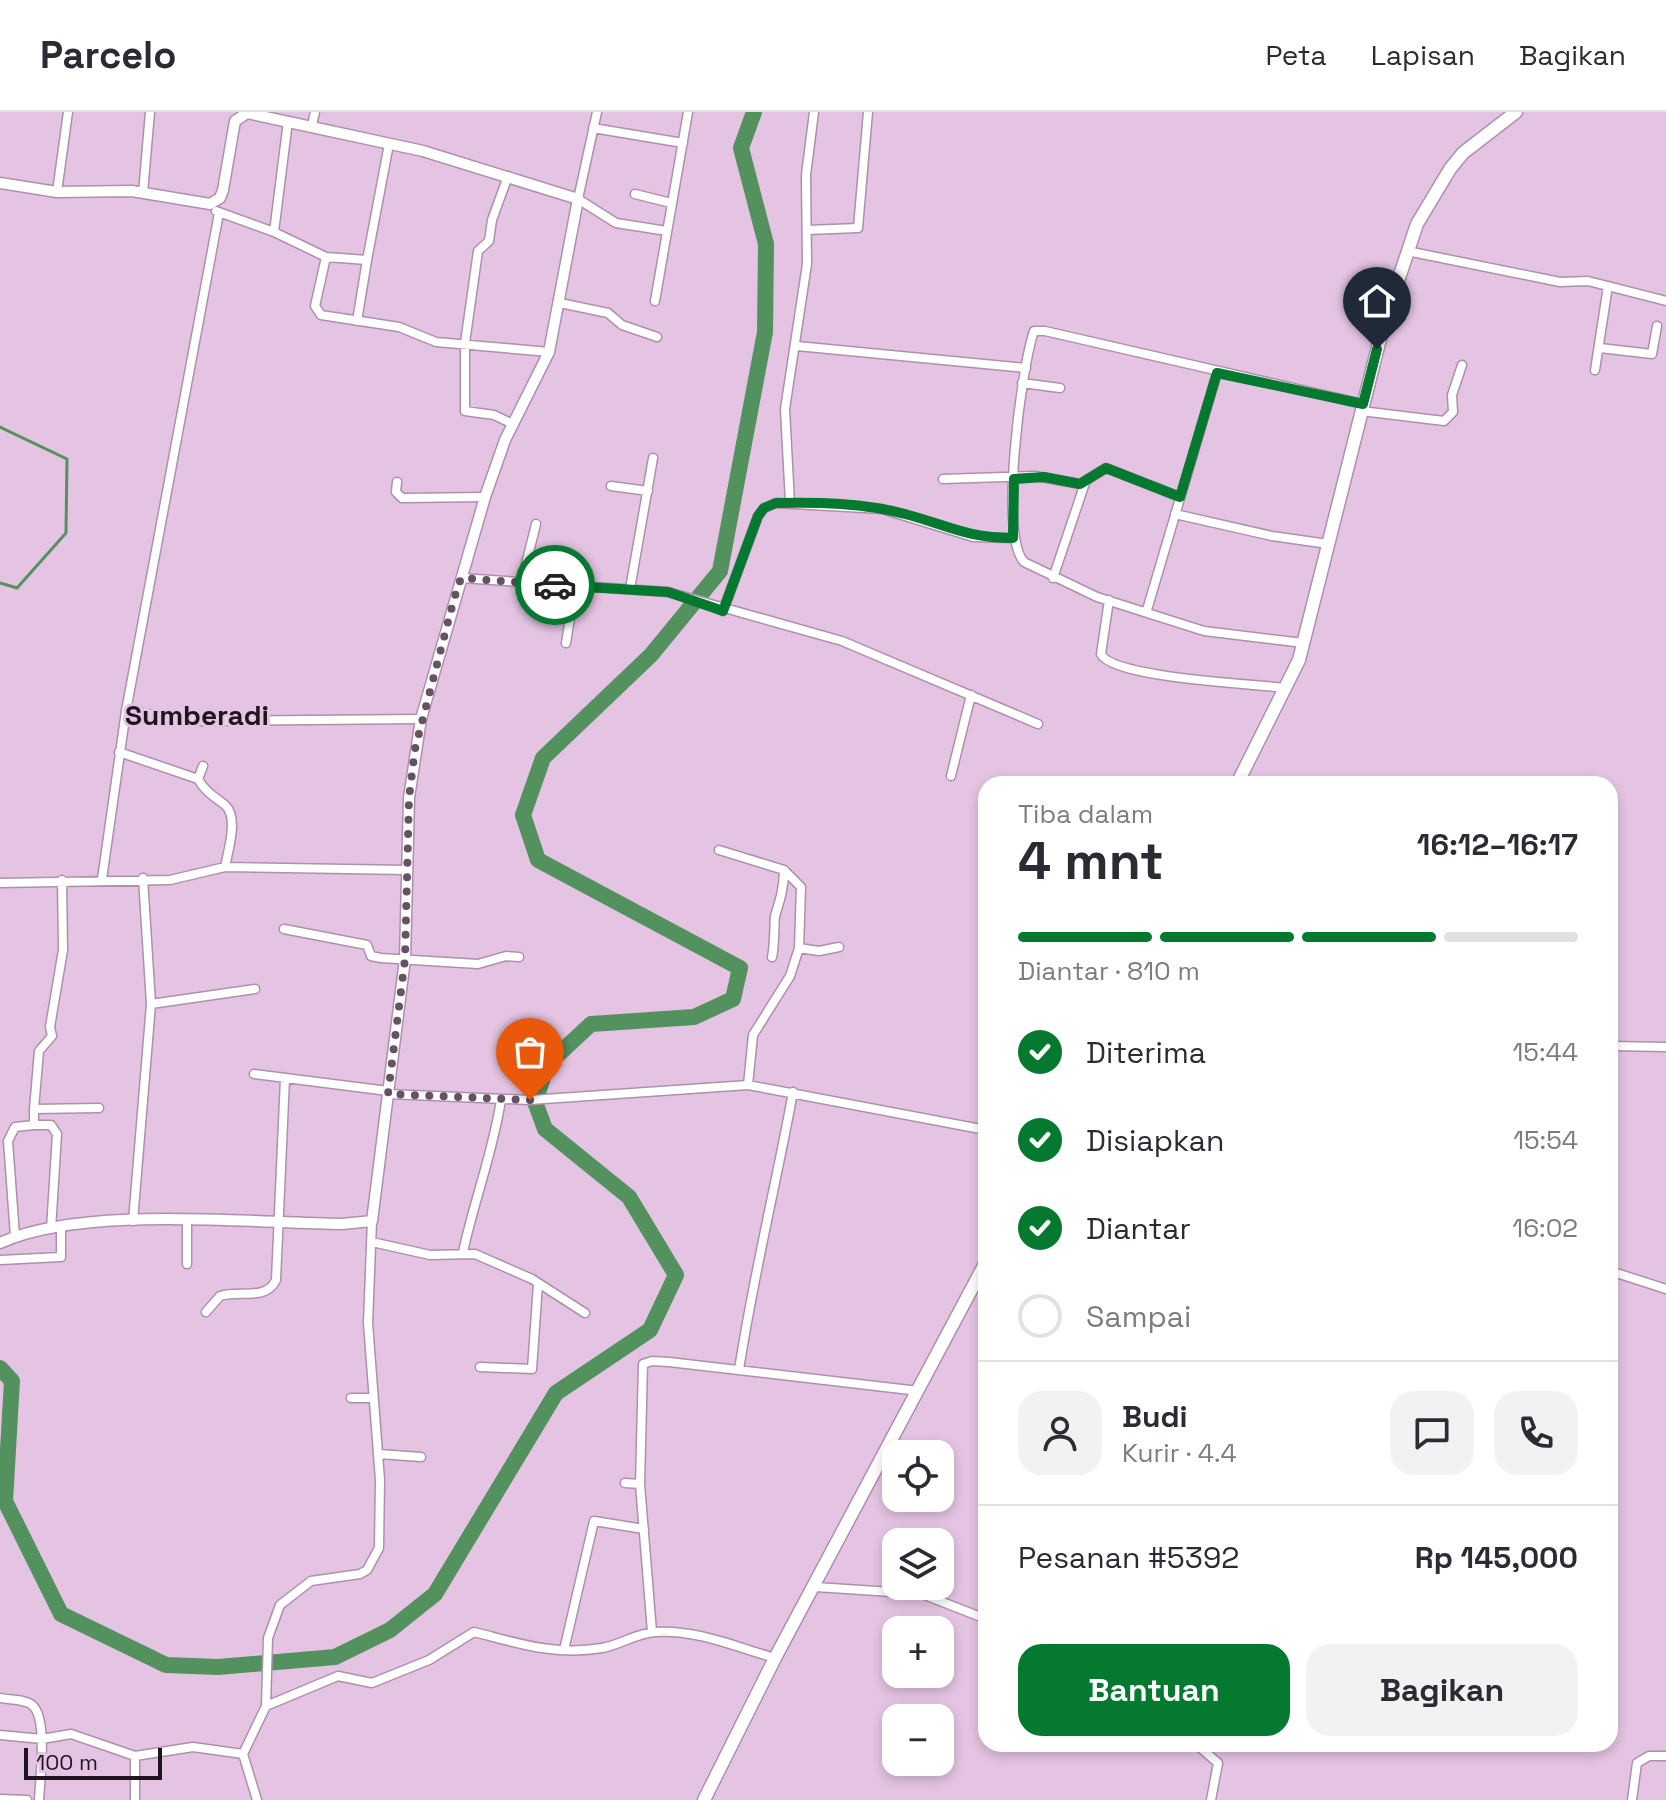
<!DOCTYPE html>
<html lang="id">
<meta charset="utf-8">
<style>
body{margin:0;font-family:"Space Grotesk",sans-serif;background:#f2f2f3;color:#2b2b33;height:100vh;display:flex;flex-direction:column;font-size:30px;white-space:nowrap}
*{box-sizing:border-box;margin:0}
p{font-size:26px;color:#7c7c81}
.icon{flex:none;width:44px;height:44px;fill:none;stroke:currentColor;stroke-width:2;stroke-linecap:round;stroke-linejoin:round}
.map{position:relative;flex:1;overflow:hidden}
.panel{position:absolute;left:978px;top:664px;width:640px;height:976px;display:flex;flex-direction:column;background:#fff;border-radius:24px;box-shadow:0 4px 12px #0003}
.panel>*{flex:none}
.tools{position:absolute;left:882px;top:1328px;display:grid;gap:16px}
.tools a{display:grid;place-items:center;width:72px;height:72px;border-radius:16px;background:#fff;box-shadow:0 4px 12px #0003;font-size:40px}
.scale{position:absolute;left:24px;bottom:20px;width:138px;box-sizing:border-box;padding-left:8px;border:4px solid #20151f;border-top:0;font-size:22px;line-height:28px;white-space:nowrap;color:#20151f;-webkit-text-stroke:6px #e4c4e2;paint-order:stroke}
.pin{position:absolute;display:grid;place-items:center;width:68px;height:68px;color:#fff;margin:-82px -34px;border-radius:50% 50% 50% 0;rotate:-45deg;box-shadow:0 0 8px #0007}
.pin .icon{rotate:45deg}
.courier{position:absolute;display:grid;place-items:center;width:80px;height:80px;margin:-40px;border:6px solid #04792f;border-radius:50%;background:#fff;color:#222;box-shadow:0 2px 10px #0007}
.head em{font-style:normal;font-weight:600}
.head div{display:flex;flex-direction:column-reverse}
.head{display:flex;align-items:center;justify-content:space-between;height:136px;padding:0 40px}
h1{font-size:52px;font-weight:600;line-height:60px}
.bar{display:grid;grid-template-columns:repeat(4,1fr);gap:12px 8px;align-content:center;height:96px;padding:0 40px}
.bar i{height:10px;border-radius:6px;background:#e1e1e2}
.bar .selected{background:#04792f}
.bar p{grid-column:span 4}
.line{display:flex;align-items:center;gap:20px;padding:0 40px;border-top:2px solid #e1e1e2}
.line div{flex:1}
.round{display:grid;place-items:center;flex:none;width:84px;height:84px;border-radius:24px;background:#f2f2f3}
ol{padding:0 40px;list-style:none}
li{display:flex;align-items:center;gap:24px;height:88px}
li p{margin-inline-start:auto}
li .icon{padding:8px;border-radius:50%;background:#04792f;color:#fff;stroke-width:4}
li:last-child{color:#7c7c81}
li i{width:44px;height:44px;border:4px solid #e1e1e2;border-radius:50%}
.action{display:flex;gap:16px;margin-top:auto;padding:16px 40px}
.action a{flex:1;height:92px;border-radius:24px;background:#04792f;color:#fff;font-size:32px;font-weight:600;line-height:92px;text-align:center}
.action a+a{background:#f2f2f3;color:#2b2b33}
header{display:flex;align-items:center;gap:48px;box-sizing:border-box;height:112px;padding:0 40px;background:#fff;border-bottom:2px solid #e1e1e2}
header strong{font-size:38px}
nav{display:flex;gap:44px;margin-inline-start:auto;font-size:28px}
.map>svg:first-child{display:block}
</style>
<header>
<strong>Parcelo</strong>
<nav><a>Peta</a><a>Lapisan</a><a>Bagikan</a></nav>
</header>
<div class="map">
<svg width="1666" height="1688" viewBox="0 0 1666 1688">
<rect width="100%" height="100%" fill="#e4c4e2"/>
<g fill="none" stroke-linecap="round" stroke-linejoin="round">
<!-- stream -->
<path stroke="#53925e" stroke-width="3" d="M0,315L67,347L66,421L17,476L0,471"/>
<!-- river -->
<path stroke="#53925e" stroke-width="16" d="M0,1256L12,1269L5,1389L61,1502L166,1553L218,1555L335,1545L390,1518L435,1482L556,1281L650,1218L676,1163L629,1085L545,1017L535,990L547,953L591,912L694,905L733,887L740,856L538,748L523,703L543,646L651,543L720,459L765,220L766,132L741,36L754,0"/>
<defs>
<path id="minor" d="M597,0L578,87L616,111L667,119
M312,13L315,0
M593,16L683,31
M508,64L492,108L489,129L478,139L465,231V299L494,303L513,312
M57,80L68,0
M143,81L150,0
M635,82L671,91
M216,99L274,120L326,145L315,194L321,203L399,215L436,230L549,240
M807,118L858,116L868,0
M274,120L288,9
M1407,139L1560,170L1588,169L1666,189
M326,145L367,148L357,209
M367,148L389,32
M655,189L688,0
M560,191L608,201L622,213L657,225
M797,234L1026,256
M1600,236L1652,242L1657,214
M1595,258L1608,174
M1022,271L1060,276
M1361,299L1444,309L1453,300L1452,283L1462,253
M943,367L1035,364L1080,372L1106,356L1180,385
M397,370L396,380L402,386L485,385
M611,374L648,379
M790,391L785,297L807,152L806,63L814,0
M1175,402L1272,424L1328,432
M461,466L668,480L842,529L1038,612
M1053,466L1085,371
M521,472L536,412
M630,477L653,346
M1109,488L1101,542C1112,566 1256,572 1286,576
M1147,498L1217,261
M723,499L758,404L764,396L776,391L882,397L973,425L1013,426
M566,531L575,474
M1303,531L1204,519L1097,485L1024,450C999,423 1021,257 1034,219H1045L1363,292
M126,599L202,609L421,607
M119,640L198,667
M203,654L198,667C206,681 214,684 225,693C239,705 228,739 225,755
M951,664L971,583
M719,738L784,758L801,775L799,836L790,864L753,923L748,973
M102,767L126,599L219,101
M62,768L63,838L50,915L52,924L39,939L34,997L99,996
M0,771L170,768L225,755L407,758
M284,817L367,833L371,844L381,846L478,852L506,844L519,845
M799,836L819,839L839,835
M772,845C775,832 774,811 775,804C780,788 784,776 784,758
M151,892L255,877
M1610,934L1666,935
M254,962L388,979
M388,982L530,988L748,973L986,1018
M34,997V1013H51L57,1022L51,1117
M133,1109L151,892L143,766
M15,1124L8,1029L15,1015L34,1013
M372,1130L430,1143L475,1142L532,1167L585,1201
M463,1140C474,1089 493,1040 501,988
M0,1148L61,1145V1116
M187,1152V1109
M1610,1159L1666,1177
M206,1200L220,1184C240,1178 266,1189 276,1168L285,966
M480,1255L532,1257L538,1172
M739,1258C753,1165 776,1073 793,980
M351,1286H373
M379,1342L421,1345
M625,1371L640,1372
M816,1475L922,1482L986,1507
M652,1520L640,1372L643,1252L652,1249L669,1250L919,1279
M564,1538L594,1409L644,1417
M0,1586C8,1588 25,1587 32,1593C48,1605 40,1668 39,1688
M266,1594L338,1564L372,1571L429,1548L474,1520C518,1531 554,1544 602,1536C620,1533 637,1521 655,1520C695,1517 736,1535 775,1546
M0,1623L42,1627L71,1622L135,1644L193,1635L243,1642
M1196,1632L1218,1651L1211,1688
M135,1644V1688
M0,1687L27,1688
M257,1688L243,1642L266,1594L268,1526L280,1493L311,1469L360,1462L367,1458L379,1436L380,1368L368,1211L372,1109
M1632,1688L1637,1651L1649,1644H1666"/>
<path id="tertiary" d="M0,71L57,80L132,79L210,92L220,86L223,78L235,9L247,1L423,39L578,87L549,240L505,328L485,385L421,607L409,686L405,847L372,1109L342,1112C250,1111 82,1093 0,1131"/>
<path id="secondary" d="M1237,672L1299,548L1384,211L1417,112L1450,57L1463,41L1516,0
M704,1688L775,1546L986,1150"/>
</defs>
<!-- minor casing -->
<use href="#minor" stroke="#ae90ac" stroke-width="11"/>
<!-- tertiary casing -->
<use href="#tertiary" stroke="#ae90ac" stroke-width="13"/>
<!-- secondary casing -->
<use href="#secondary" stroke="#ae90ac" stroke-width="15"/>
<!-- minor -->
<use href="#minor" stroke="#fff" stroke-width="8"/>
<!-- tertiary -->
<use href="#tertiary" stroke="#fff" stroke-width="10"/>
<!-- secondary -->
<use href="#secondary" stroke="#fff" stroke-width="12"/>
</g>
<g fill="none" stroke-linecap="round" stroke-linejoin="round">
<!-- done -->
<path stroke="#655263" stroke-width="8" stroke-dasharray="0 14.4" d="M530,988L388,982L405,847L409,686L415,637L454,487L461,466L555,473"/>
<!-- route -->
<path stroke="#04792f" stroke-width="10" d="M555,473L668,480L723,499L758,404L764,396L776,391C819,390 863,391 905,402C947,413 966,426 1013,426L1014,367L1044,365L1080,372L1106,356L1180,385L1217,261L1363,292L1377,237"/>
</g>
<g text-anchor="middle" stroke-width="6" stroke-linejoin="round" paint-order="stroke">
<!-- quarter labels -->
<g font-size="28" font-weight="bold" fill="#20151f" stroke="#e4c4e2">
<text x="197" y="613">Sumberadi</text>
</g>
</g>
</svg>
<div class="tools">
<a><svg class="icon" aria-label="locate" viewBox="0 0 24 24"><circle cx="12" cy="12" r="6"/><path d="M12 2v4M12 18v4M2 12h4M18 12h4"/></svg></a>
<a><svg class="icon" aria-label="layers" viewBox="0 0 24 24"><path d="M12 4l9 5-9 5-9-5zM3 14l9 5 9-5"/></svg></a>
<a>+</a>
<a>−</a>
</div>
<div class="scale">100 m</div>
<div class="pin" style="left:530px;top:988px;background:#ea580c"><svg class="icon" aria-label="bag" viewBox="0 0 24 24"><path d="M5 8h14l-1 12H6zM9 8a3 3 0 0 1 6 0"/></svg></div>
<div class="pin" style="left:1377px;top:237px;background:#1f2937"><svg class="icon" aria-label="home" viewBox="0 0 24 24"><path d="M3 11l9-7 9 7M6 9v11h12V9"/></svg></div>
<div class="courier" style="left:555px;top:473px"><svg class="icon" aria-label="car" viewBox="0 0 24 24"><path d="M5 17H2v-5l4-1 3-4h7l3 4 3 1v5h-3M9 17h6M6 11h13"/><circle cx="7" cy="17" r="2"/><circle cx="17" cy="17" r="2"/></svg></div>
<section class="panel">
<div class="head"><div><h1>4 mnt</h1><p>Tiba dalam</p></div><em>16:12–16:17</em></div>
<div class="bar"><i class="selected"></i><i class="selected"></i><i class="selected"></i><i></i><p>Diantar · 810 m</p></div>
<ol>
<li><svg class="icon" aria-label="check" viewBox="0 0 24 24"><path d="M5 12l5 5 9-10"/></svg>Diterima<p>15:44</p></li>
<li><svg class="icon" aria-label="check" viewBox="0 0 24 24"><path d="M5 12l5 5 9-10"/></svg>Disiapkan<p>15:54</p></li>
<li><svg class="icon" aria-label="check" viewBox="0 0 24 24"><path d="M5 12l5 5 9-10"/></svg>Diantar<p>16:02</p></li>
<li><i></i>Sampai</li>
</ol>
<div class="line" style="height:144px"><a class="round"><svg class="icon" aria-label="person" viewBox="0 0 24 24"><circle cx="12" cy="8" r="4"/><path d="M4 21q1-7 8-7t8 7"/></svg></a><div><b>Budi</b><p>Kurir · 4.4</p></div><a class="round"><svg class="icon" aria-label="chat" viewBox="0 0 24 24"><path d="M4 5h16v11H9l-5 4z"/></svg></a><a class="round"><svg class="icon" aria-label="phone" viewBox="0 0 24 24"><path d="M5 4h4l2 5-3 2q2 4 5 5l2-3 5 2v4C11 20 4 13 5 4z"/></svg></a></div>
<div class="line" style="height:104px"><div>Pesanan #5392</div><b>Rp 145,000</b></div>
<div class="action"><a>Bantuan</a><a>Bagikan</a></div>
</section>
</div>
